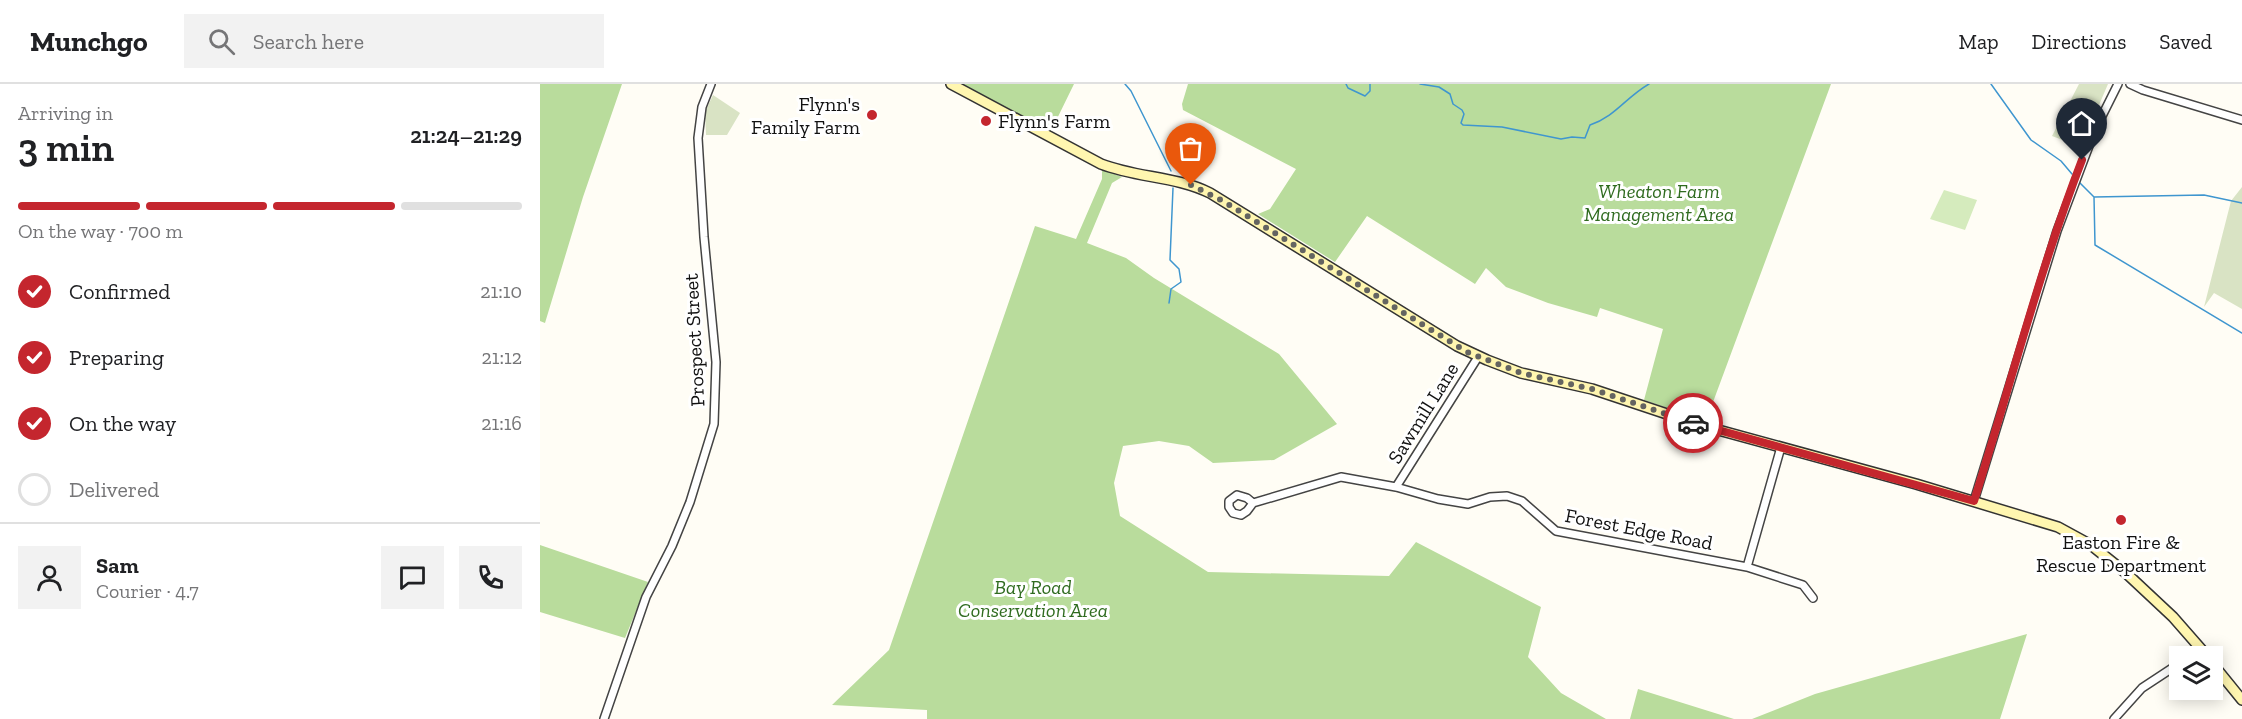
<!DOCTYPE html>
<meta charset="utf-8">
<style>
body{margin:0;font-family:"Zilla Slab",serif;background:#f2f2f2;color:#202124;height:100vh;display:flex;flex-direction:column;font-size:22px;white-space:nowrap}
*{box-sizing:border-box;margin:0}
p{font-size:20px;color:#757577}
.icon{flex:none;width:33px;height:33px;fill:none;stroke:currentColor;stroke-width:2;stroke-linecap:round;stroke-linejoin:round}
.map{position:relative;flex:1;overflow:hidden}
.side{display:flex;flex-direction:column;background:#fff;width:540px}
.side>*{flex:none}
.controls{position:absolute;left:1629px;top:562px;display:grid;gap:12px}
.controls a{display:grid;place-items:center;width:54px;height:54px;border-radius:0px;background:#fff;box-shadow:0 3px 15px #0003;font-size:30px}
.pin{position:absolute;display:grid;place-items:center;width:51px;height:51px;color:#fff;margin:-62px -26px;border-radius:50% 50% 50% 0;rotate:-45deg;box-shadow:0 0 6px #0007}
.pin .icon{rotate:45deg}
.courier{position:absolute;display:grid;place-items:center;width:60px;height:60px;margin:-30px;border:4px solid #c4262e;border-radius:50%;background:#fff;color:#222;box-shadow:0 2px 8px #0007}
.overview em{font-style:normal;font-weight:600}
.overview div{display:flex;flex-direction:column-reverse}
.overview{display:flex;align-items:center;justify-content:space-between;height:102px;padding:0 18px}
h1{font-size:39px;font-weight:600;line-height:45px}
.bar{display:grid;grid-template-columns:repeat(4,1fr);gap:9px 6px;align-content:center;height:72px;padding:0 18px}
.bar i{height:8px;border-radius:4px;background:#e0e0e0}
.bar .active{background:#c4262e}
.bar p{grid-column:span 4}
.line{display:flex;align-items:center;gap:15px;padding:0 18px;border-top:2px solid #e0e0e0}
.line div{flex:1}
.round{display:grid;place-items:center;flex:none;width:63px;height:63px;border-radius:0px;background:#f2f2f2}
ol{padding:0 18px;list-style:none}
li{display:flex;align-items:center;gap:18px;height:66px}
li p{margin-inline-start:auto}
li .icon{padding:6px;border-radius:50%;background:#c4262e;color:#fff;stroke-width:4}
li:last-child{color:#757577}
li i{width:33px;height:33px;border:3px solid #e0e0e0;border-radius:50%}
header{display:flex;align-items:center;gap:36px;box-sizing:border-box;height:84px;padding:0 30px;background:#fff;border-bottom:2px solid #e0e0e0}
header strong{font-size:28px}
nav{display:flex;gap:33px;margin-inline-start:auto;font-size:21px}
.search{width:420px;height:54px;background:#f2f2f2;display:flex;align-items:center;gap:15px;box-sizing:border-box;padding:0 21px;border-radius:0px;color:#757577;font-size:22px}
main{display:flex;flex:1;min-height:0}
.map>svg:first-child{display:block}
</style>
<header>
<strong>Munchgo</strong>
<div class="search"><svg class="icon" aria-label="search" viewBox="0 0 24 24"><circle cx="10" cy="10" r="6"/><path d="M15 15l6 6"/></svg>Search here</div>
<nav><a>Map</a><a>Directions</a><a>Saved</a></nav>
</header>
<main>
<section class="side">
<div class="overview"><div><h1>3 min</h1><p>Arriving in</p></div><em>21:24–21:29</em></div>
<div class="bar"><i class="active"></i><i class="active"></i><i class="active"></i><i></i><p>On the way · 700 m</p></div>
<ol>
<li><svg class="icon" aria-label="check" viewBox="0 0 24 24"><path d="M5 12l5 5 9-10"/></svg>Confirmed<p>21:10</p></li>
<li><svg class="icon" aria-label="check" viewBox="0 0 24 24"><path d="M5 12l5 5 9-10"/></svg>Preparing<p>21:12</p></li>
<li><svg class="icon" aria-label="check" viewBox="0 0 24 24"><path d="M5 12l5 5 9-10"/></svg>On the way<p>21:16</p></li>
<li><i></i>Delivered</li>
</ol>
<div class="line" style="height:108px"><a class="round"><svg class="icon" aria-label="person" viewBox="0 0 24 24"><circle cx="12" cy="8" r="4"/><path d="M4 21q1-7 8-7t8 7"/></svg></a><div><b>Sam</b><p>Courier · 4.7</p></div><a class="round"><svg class="icon" aria-label="chat" viewBox="0 0 24 24"><path d="M4 5h16v11H9l-5 4z"/></svg></a><a class="round"><svg class="icon" aria-label="phone" viewBox="0 0 24 24"><path d="M5 4h4l2 5-3 2q2 4 5 5l2-3 5 2v4C11 20 4 13 5 4z"/></svg></a></div>
</section>
<div class="map">
<svg width="1702" height="635" viewBox="0 0 1702 635">
<rect width="100%" height="100%" fill="#fffdf5"/>
<!-- green -->
<path fill="#d5ebbd" d="M1404,106L1437,116L1425,146L1390,135Z"/>
<!-- forest -->
<path fill="#b9dc9c" d="M0,0H82L43,113L5,239L0,237Z
M422,0H534L511,47Z
M648,0H1291L1166,337L1104,316L1123,245L1060,224L1057,233L1008,219L966,203L946,184L935,200L827,132L795,178L718,130L730,125L756,85L643,26L642,20Z
M562,85L582,93L572,99L547,159L586,174L614,194L739,270L797,340L734,376L673,379L649,362L619,357L583,362L574,399L580,432L668,488L849,492L876,458L1001,523L988,573L1021,609L1066,635H387V626L292,621L349,566L495,142L536,155L562,95Z
M0,461L108,498L85,554L0,528Z
M1487,550L1460,635H1212L1275,610Z
M1098,605L1194,635H1090Z"/>
<!-- cemetery -->
<path fill="#d9e3c4" d="M1539,0H1568L1541,63L1512,52Z
M173,11L200,29L187,51H166L165,28Z
M1702,103V225L1674,209L1664,223L1691,117Z"/>
<g fill="none" stroke-linecap="round" stroke-linejoin="round">
<!-- stream -->
<path stroke="#3f96cf" stroke-width="1.5" d="M585,0L591,7L631,87
M806,0L808,4L825,12L830,7V0
M880,0L899,3L910,10L913,20L922,26L924,30L921,39L923,41L962,43L1021,55L1032,53L1045,54L1050,41C1076,32 1086,13 1109,0
M1451,0L1491,56L1521,77L1532,90
M1540,99L1554,113L1664,111L1702,119
M1554,113L1555,161L1702,249
M629,219L631,205L641,198L639,185L630,176L633,104"/>
<defs>
<path id="street" d="M1590,0L1603,6L1702,36
M856,403L938,273
M697,411L707,414L713,419L707,427L701,431L693,429L689,423V417Z
M1434,417L1517,147L1555,46L1578,0
M713,419L801,393L856,403L898,415L928,420L950,413L967,412L982,417L1016,447L1207,483L1263,501L1273,514
M1207,483L1241,363
M1649,573L1661,566
M64,635L106,513L132,462L150,418L174,340L176,278L164,153L158,54L162,23L171,0
M1574,635L1602,604L1640,579"/>
<path id="secondary" d="M411,0L561,80C597,94 636,92 670,109L917,262L947,276L981,289L1052,305L1160,341L1376,400L1518,443L1551,461L1586,489L1633,533L1668,573
M1672,579L1702,616"/>
</defs>
<!-- street casing -->
<use href="#street" stroke="#444" stroke-width="10"/>
<!-- secondary casing -->
<use href="#secondary" stroke="#333" stroke-width="12"/>
<!-- street -->
<use href="#street" stroke="#fff" stroke-width="7"/>
<!-- secondary -->
<use href="#secondary" stroke="#fff6b0" stroke-width="9"/>
</g>
<g fill="none" stroke-linecap="round" stroke-linejoin="round">
<!-- done -->
<path stroke="#646461" stroke-width="6" stroke-dasharray="0 10.8" d="M651,101L683,117L927,268L981,289L1052,305L1153,339"/>
<!-- route -->
<path stroke="#c4262e" stroke-width="8" d="M1153,339L1434,417C1470,303 1499,187 1542,76"/>
</g>
<!-- markers -->
<g fill="#c4262e" stroke="#fff" stroke-width="2">
<circle cx="332" cy="31" r="6"/>
<circle cx="446" cy="37" r="6"/>
<circle cx="1581" cy="436" r="6"/>
</g>
<g text-anchor="middle" stroke-width="6" stroke-linejoin="round" paint-order="stroke">
<!-- poi labels -->
<g font-size="20" fill="#111" stroke="#fff" text-anchor="end">
<text x="320" y="27">Flynn's<tspan x="320" dy="23">Family Farm</tspan></text>
<text x="458" y="44" text-anchor="start">Flynn's Farm</text>
<text x="1581" y="465" text-anchor="middle">Easton Fire &amp;<tspan x="1581" dy="23">Rescue Department</tspan></text>
</g>
<!-- park labels -->
<g font-size="20" font-style="italic" fill="#2f6b1f" stroke="#fff">
<text x="1119" y="114">Wheaton Farm<tspan x="1119" dy="23">Management Area</tspan></text>
<text x="493" y="510">Bay Road<tspan x="493" dy="23">Conservation Area</tspan></text>
</g>
<!-- street labels -->
<g font-size="20" fill="#111" stroke="#fff">
<text transform="translate(154 256) rotate(-93)" y="7">Prospect Street</text>
<text transform="translate(883 329) rotate(-58)" y="7">Sawmill Lane</text>
<text transform="translate(1099 445) rotate(11)" y="7">Forest Edge Road</text>
</g>
</g>
</svg>
<div class="controls">
<a><svg class="icon" aria-label="layers" viewBox="0 0 24 24"><path d="M12 4l9 5-9 5-9-5zM3 14l9 5 9-5"/></svg></a>
</div>
<div class="pin" style="left:651px;top:101px;background:#ea580c"><svg class="icon" aria-label="bag" viewBox="0 0 24 24"><path d="M5 8h14l-1 12H6zM9 8a3 3 0 0 1 6 0"/></svg></div>
<div class="pin" style="left:1542px;top:76px;background:#1f2937"><svg class="icon" aria-label="home" viewBox="0 0 24 24"><path d="M3 11l9-7 9 7M6 9v11h12V9"/></svg></div>
<div class="courier" style="left:1153px;top:339px"><svg class="icon" aria-label="car" viewBox="0 0 24 24"><path d="M5 17H2v-5l4-1 3-4h7l3 4 3 1v5h-3M9 17h6M6 11h13"/><circle cx="7" cy="17" r="2"/><circle cx="17" cy="17" r="2"/></svg></div>
</div>
</main>
